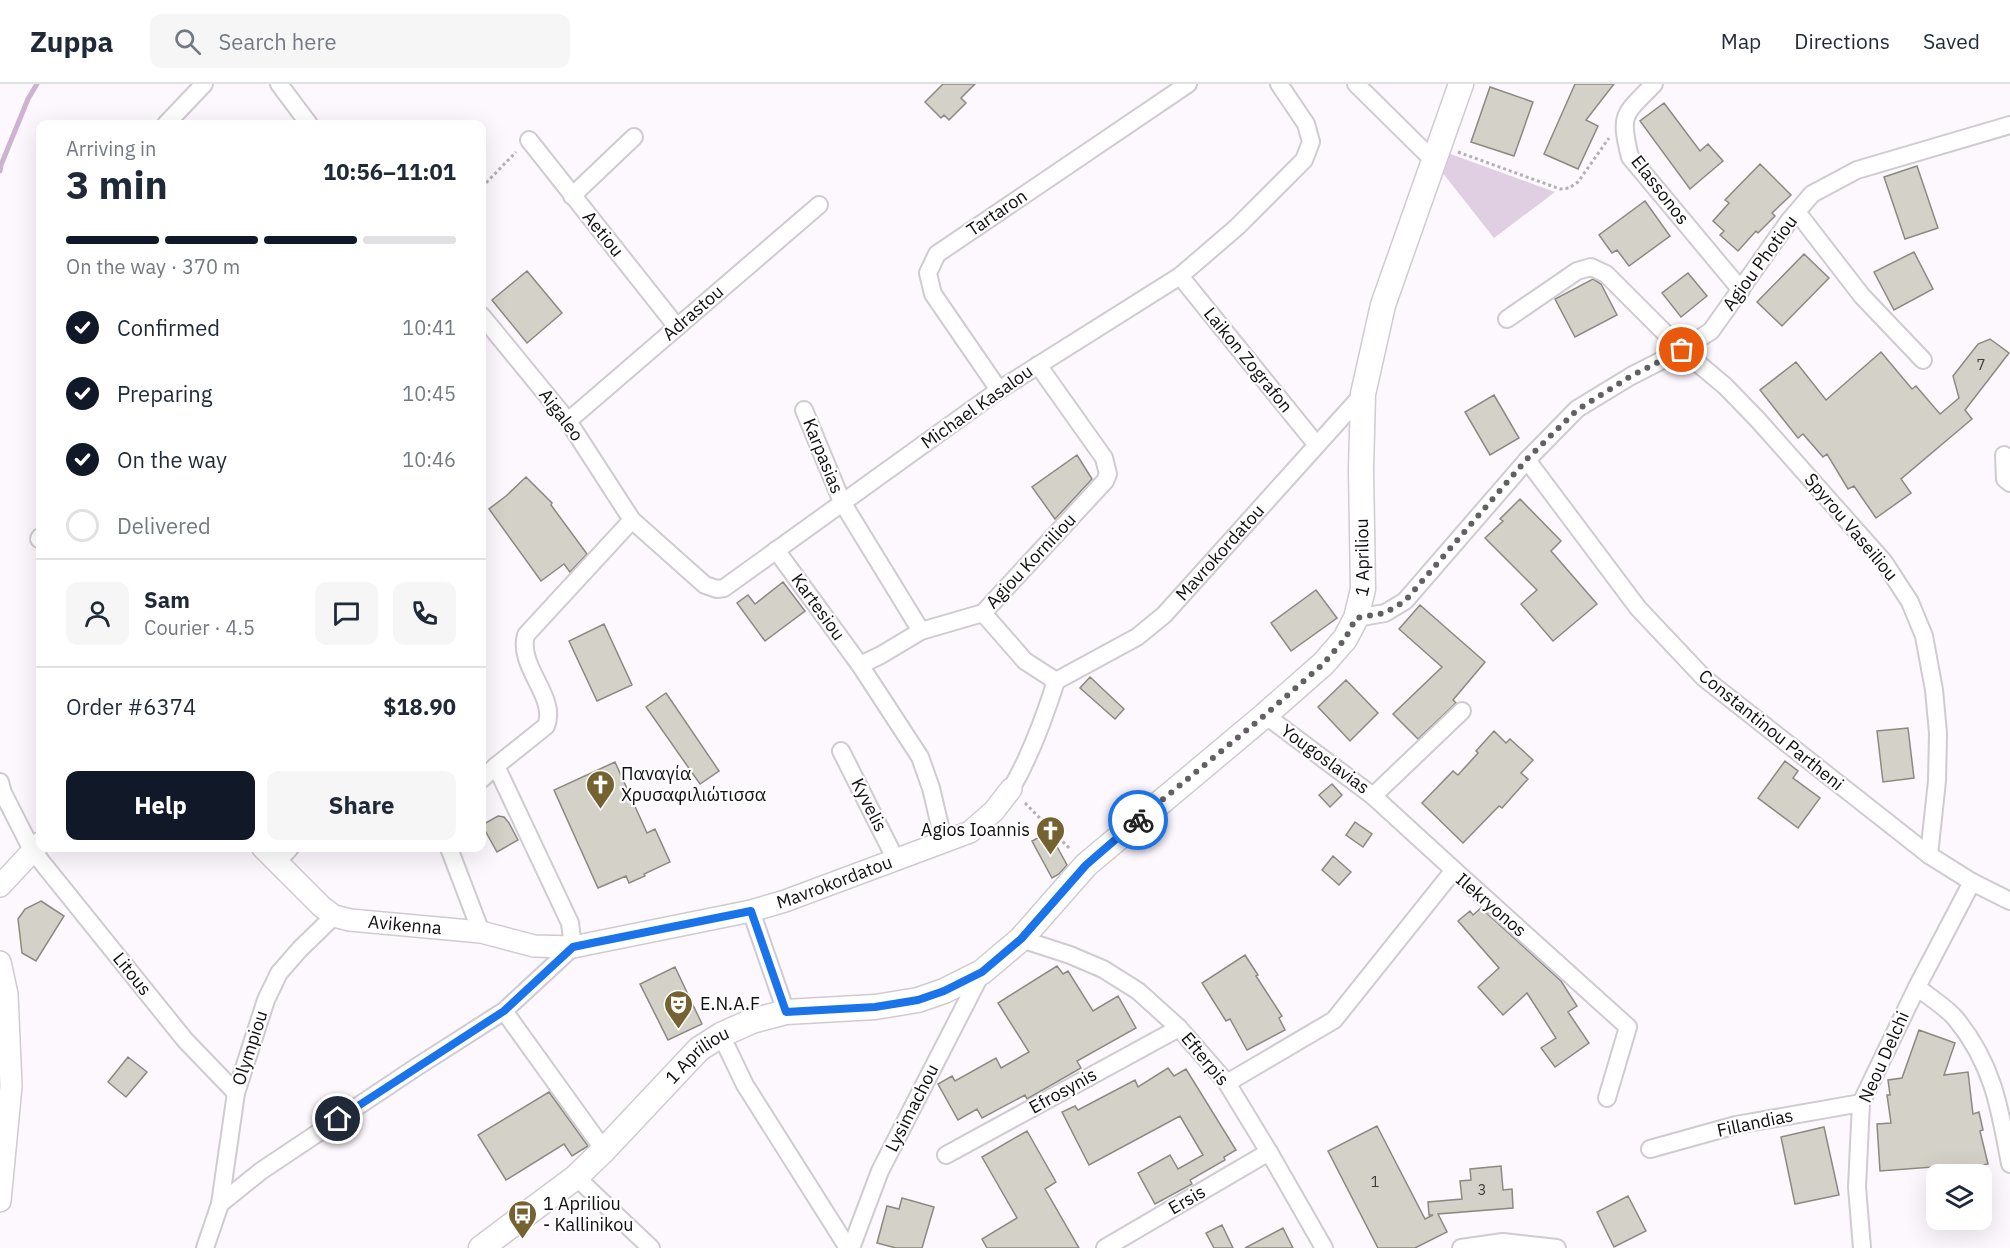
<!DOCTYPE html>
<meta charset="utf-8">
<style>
body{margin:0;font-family:"IBM Plex Sans",sans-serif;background:#f6f6f7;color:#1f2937;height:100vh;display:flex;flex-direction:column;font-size:22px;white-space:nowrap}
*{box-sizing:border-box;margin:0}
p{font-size:20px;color:#747a83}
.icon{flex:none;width:33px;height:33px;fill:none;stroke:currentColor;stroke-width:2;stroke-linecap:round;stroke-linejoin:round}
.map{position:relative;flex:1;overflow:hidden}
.drawer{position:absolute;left:36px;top:36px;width:450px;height:732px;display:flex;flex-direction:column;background:#fff;border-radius:12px;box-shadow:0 6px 24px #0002}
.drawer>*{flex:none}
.fabs{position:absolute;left:1926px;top:1080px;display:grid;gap:12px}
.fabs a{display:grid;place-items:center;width:66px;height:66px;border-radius:12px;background:#fff;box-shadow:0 6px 24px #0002;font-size:30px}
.pin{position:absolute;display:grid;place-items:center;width:51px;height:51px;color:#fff;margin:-26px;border:3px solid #fff;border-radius:50%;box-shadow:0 2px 6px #0007}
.courier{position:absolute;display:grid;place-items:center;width:60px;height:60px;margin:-30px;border:4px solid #1a73e8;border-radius:50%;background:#fff;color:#222;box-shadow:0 2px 8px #0007}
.overview em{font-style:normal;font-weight:700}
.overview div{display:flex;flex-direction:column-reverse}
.overview{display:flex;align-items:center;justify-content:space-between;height:102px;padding:0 30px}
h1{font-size:39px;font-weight:700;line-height:45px}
.bar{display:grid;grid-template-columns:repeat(4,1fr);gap:9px 6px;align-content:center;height:72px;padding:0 30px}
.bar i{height:8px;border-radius:4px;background:#e0e1e3}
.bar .active{background:#111827}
.bar p{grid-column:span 4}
.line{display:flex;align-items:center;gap:15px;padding:0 30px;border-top:2px solid #e0e1e3}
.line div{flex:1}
.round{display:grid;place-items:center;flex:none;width:63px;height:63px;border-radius:12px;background:#f6f6f7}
ol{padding:0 30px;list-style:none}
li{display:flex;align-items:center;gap:18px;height:66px}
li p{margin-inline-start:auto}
li .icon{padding:6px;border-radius:50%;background:#111827;color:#fff;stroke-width:4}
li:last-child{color:#747a83}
li i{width:33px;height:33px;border:3px solid #e0e1e3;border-radius:50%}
.cta{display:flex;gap:12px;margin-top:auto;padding:12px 30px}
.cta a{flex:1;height:69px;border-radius:12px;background:#111827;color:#fff;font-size:24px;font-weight:700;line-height:69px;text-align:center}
.cta a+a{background:#f6f6f7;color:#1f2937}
header{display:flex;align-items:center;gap:36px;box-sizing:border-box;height:84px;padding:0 30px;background:#fff;border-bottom:2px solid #e0e1e3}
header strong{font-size:28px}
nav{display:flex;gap:33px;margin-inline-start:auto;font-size:21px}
.search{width:420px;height:54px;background:#f6f6f7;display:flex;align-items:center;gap:15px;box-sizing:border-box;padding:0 21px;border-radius:12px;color:#747a83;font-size:22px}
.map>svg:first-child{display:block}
</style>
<header>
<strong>Zuppa</strong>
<div class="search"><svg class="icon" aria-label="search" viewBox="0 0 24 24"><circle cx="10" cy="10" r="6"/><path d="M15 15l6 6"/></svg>Search here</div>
<nav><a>Map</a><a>Directions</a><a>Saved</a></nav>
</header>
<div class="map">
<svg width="2010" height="1164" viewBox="0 0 2010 1164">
<rect width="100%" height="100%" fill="#fdf7fe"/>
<!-- green -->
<path fill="#e0cee2" d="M1445,68L1555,108L1494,154L1438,83Z"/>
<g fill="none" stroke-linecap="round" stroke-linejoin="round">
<!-- stream -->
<path stroke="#ceb2d2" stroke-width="5" d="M0,87L1,81L28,15L37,0"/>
</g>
<!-- building -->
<path fill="#d4d1c8" stroke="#8c8981" stroke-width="1.5" d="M943,0H975L961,14L966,19L949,36L944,31L941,34L925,18Z
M1575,0H1614L1586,36L1598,42L1578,85L1544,70Z
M1490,3L1533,18L1514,72L1471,58Z
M1664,19L1700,67L1708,60L1723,77L1690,105L1640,37Z
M1760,80L1791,111L1772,129L1775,132L1758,149L1756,147L1738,167L1720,151L1724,147L1713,137L1729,119L1725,116Z
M1917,82L1938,144L1905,155L1884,93Z
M1645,117L1670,152L1629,182L1617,166L1612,169L1599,151Z
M1914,168L1933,205L1894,226L1874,188Z
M1804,170L1829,194L1782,242L1757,218Z
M527,187L562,229L527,259L492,216Z
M1688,189L1707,212L1681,233L1662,209Z
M1593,195L1601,200L1617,231L1575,253L1555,215Z
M1990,255L2009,269L1965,326L1972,335L1901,395L1911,409L1876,434L1854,402L1848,405L1827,370L1823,373L1803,350L1798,354L1760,306L1796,278L1826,316L1881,268L1912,305L1916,302L1940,330L1959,314L1953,292L1978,260Z
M1494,311L1519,354L1490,371L1465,328Z
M1077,371L1092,395L1055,435L1032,403Z
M526,393L552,419L551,421L587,470L570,488L564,480L541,497L489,425L506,412Z
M1520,415L1561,457L1551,467L1597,520L1553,557L1521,520L1537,506L1485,454L1503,437L1500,435Z
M783,498L805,527L765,557L737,519L748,511L755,520Z
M1316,506L1337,534L1291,567L1271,539Z
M1420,521L1485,578L1453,616L1456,619L1418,655L1393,630L1442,583L1399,545Z
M604,540L632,601L597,617L569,557Z
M1090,593L1124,625L1115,635L1080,604Z
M1346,596L1378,629L1350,657L1318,623Z
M666,609L719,687L700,700L646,623Z
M1908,644L1914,694L1883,698L1877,647Z
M1494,647L1506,659L1510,655L1533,676L1521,689L1528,695L1502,724L1499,722L1463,759L1422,719L1453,687L1458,691L1478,669L1476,667Z
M1785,677L1798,687L1793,694L1820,714L1798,744L1758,714Z
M615,678L647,749L655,745L670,778L644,790L645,792L629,799L626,792L598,804L554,706Z
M1332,700L1342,711L1330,723L1319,711Z
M498,732L504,733L509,739L518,756L497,768L482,741Z
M1355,738L1372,750L1363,763L1346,751Z
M1049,748L1067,781L1059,790L1052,794L1032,757Z
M1333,772L1351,788L1339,801L1322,786Z
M41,817L64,832L36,877L22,869L18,835L25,825Z
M1481,824L1561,897L1577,922L1568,928L1589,959L1555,983L1541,964L1556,954L1527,909L1503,931L1478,903L1499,884L1458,837L1470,827L1473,831Z
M1245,871L1258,891L1256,892L1282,932L1279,934L1285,946L1247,966L1230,935L1226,937L1202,899Z
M1057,882L1063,890L1068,887L1093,927L1118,912L1136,944L1077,977L1081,984L1027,1015L1025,1011L982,1034L977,1025L958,1036L938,1000L952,992L955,997L996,974L1001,984L1029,968L998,919Z
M675,883L702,940L668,956L640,900Z
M1919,946L1955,959L1944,991L1968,988L1973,1030L1979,1028L1983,1046L1980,1047L1988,1080L1947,1089L1946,1082L1880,1087L1877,1040L1891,1039L1887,1011H1890L1888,996L1902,994Z
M128,973L147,988L126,1013L108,998Z
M1168,984L1174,992L1186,985L1236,1066L1224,1073L1225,1076L1190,1096L1192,1100L1155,1120L1138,1089L1170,1071L1178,1085L1203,1071L1180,1032L1089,1081L1062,1028L1075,1022L1078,1026L1135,996L1138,1003Z
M549,1008L588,1062L572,1072L564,1060L506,1096L478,1051Z
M1377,1042L1425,1135L1433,1131H1429L1428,1118L1462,1115L1460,1097L1471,1096L1470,1085L1501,1082L1503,1106L1512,1105L1513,1124L1438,1130L1447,1148L1415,1164H1378L1328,1067Z
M1824,1043L1839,1111L1795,1120L1781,1053Z
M1027,1047L1056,1098L1045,1105L1079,1164H987L982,1155L1017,1134L982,1073Z
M1628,1112L1646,1147L1614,1163L1597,1128Z
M902,1114L934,1123L922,1164H896L877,1159L887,1122L899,1125Z
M1222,1141L1233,1164H1214L1206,1149Z
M1283,1144L1293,1164H1245Z"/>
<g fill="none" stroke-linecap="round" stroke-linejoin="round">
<defs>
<g id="minor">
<path d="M279,0L309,40"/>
<path d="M1356,0L1434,77"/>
<path d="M1654,0C1624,31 1619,29 1630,73L1741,206"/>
<path d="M166,40L204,0"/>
<path d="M529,56L677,243"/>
<path d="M572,112L634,53"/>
<path d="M1797,128L1862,212L1923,276"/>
<path d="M1180,192L1316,360"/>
<path d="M482,232L568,337L632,436L705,501L717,505L724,504L999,306L1180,192L1237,143L1304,76L1311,58L1306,40L1279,0"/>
<path d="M1507,235L1577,187L1591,183L1606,190L1682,266L1725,302L1758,336L1884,478L1910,518L1924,552L1934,606L1938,649L1937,697L1929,771"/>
<path d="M999,306L933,210L928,189L937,170L1188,0"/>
<path d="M804,326L842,418L921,547"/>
<path d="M568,337L819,121"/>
<path d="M2004,371L2005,395L2010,399"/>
<path d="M1527,376L1638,524L1704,594L1929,771L1972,798L2010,817"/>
<path d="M39,455L40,453"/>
<path d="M776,466L860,581L920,673L931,704L944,759"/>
<path d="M983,529L1025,577L1056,597"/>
<path d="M1356,534L1385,529L1405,517L1527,376L1577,325L1631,292L1682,266L1711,247L1789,137L1812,110L1857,86L2010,41"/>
<path d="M860,581L881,571L921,547L983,529L1105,397L1108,390L1104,374L1038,281"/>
<path d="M1265,631L1373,712L1462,627"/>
<path d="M841,667L896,776"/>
<path d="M482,695L496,682"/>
<path d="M0,698L3,709L32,766L185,956L236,1009"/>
<path id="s1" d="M1011,705C1031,671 1044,635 1056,597L1137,553L1164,531L1363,310"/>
<path d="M1373,712L1454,786"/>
<path d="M449,764L481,848"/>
<path d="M277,778L290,764"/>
<path d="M751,827L786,928"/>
<path d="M1021,855L1070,871L1103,885L1138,907L1179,944L1227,999L1269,1068L1324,1164"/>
<path d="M1917,903C1929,913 1946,923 1956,935C1993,980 2000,1025 2010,1080"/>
<path d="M504,927L604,1066"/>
<path d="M721,951L745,1001L848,1164"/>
<path d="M1227,999L1334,936L1454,786L1628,943L1607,1014"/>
<path d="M1650,1065L1736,1041L1861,1019"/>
<path d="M946,1071L1179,944"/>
<path d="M576,1093L651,1164"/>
<path d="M220,1120L236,1009L266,916L279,889L300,865L334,832"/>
<path d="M205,1164L220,1120L261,1087L415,984L504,927L573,863L570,839L496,682L546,642C558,613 517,583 526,551L632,436"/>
<path d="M851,1164L880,1087L982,888"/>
<path d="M1105,1164L1269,1068"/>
<path d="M1461,1164L1503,1158L1557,1164"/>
<path d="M1862,1164L1857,1103L1861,1019L1917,903L1972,798"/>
</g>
<g id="tertiary">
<path id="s2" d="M263,764L321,822L334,832L350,836L481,848L534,862L573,863L751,827L785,817L970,748L994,727L1011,705"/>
<path d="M0,802L40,759"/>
<path d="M0,878L7,910L11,1002L0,1117"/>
</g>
<g id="secondary">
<path id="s3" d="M481,1164L576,1093L604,1066L699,965L721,951L752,937L786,928L875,923L918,916L944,907L982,888L1021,855L1086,781L1265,631L1323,580L1345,555L1356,534L1363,505L1361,385L1363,310L1383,221L1461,0"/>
</g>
</defs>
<!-- minor casing -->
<use href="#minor" stroke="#d0cad1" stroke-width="20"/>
<!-- tertiary casing -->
<use href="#tertiary" stroke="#d0cad1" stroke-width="24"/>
<!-- secondary casing -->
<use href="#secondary" stroke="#d0cad1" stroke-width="27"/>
<!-- path -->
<path stroke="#b4afb5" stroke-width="3" stroke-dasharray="3 3" stroke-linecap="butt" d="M1458,68L1560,105L1569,104L1578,98L1609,54
M482,103L516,68
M1025,719L1071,766"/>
<!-- minor -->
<use href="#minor" stroke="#fff" stroke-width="16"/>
<!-- tertiary -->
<use href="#tertiary" stroke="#fff" stroke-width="21"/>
<!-- secondary -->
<use href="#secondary" stroke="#fff" stroke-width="24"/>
</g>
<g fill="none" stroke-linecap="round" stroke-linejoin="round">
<!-- done -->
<path stroke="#636063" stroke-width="6" stroke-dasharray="0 10.8" d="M1138,736L1265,631L1323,580L1345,555L1356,534L1385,529L1405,517L1527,375L1577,326L1631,292L1682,266"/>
<!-- route -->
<path stroke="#1a73e8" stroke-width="8" d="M338,1035L504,927L573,863L592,859L751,827L786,928L875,923L918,916L944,907L982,888L1021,855L1086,781L1138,736"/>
</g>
<!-- icons -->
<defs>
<symbol id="church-pin" viewBox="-11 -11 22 30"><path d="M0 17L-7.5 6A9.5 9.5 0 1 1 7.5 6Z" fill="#766231" stroke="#fff"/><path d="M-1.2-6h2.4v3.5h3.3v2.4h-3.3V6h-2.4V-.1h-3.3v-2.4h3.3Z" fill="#fff"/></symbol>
<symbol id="theatre-pin" viewBox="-11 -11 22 30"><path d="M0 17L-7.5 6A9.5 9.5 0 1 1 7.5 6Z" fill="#766231" stroke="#fff"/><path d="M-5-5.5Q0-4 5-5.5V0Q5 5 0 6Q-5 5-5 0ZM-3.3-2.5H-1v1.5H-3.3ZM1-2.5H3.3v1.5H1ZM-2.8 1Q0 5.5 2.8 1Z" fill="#fff"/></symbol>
<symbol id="bus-pin" viewBox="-11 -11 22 30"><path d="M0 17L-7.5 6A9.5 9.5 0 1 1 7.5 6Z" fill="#766231" stroke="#fff"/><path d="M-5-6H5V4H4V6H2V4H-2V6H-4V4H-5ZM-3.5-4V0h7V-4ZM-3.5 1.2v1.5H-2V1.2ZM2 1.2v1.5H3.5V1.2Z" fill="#fff"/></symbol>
</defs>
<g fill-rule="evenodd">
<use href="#church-pin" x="584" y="684" width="33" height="45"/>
<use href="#church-pin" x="1034" y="730" width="33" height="45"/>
<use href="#theatre-pin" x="662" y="904" width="33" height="45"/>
<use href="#bus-pin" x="506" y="1114" width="33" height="45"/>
</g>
<g text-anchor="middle" stroke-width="4.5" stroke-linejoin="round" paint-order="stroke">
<!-- number labels -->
<g font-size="15" fill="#413f3e">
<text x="1981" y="286">7</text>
<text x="1375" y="1103">1</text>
<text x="1482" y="1111">3</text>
</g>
<!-- street labels -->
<g font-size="18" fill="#100e10" stroke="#fff">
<text transform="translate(1660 106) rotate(52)" y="6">Elassonos</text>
<text transform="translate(997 129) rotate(-34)" y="6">Tartaron</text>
<text transform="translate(603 150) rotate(51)" y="6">Aetiou</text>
<text transform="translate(1760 179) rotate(-54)" y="6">Agiou Photiou</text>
<text transform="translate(693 229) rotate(-41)" y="6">Adrastou</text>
<text transform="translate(1248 276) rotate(51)" y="6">Laikon Zografon</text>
<text transform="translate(977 323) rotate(-35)" y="6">Michael Kasalou</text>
<text transform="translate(561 331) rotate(53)" y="6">Aigaleo</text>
<text transform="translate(823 372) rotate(68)" y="6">Karpasias</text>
<text transform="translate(1851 443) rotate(50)" y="6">Spyrou Vaseiliou</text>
<text dy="6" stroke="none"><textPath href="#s1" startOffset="328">Mavrokordatou</textPath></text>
<text dy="6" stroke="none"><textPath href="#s3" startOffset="1173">1 Apriliou</textPath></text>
<text transform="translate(1031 477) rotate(-47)" y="6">Agiou Korniliou</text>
<text transform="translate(818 523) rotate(54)" y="6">Kartesiou</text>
<text transform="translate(1771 646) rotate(39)" y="6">Constantinou Partheni</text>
<text transform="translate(1325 675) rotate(36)" y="6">Yougoslavias</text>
<text transform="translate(869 721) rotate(63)" y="6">Kyvelis</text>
<text dy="6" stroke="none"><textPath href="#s2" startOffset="610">Mavrokordatou</textPath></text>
<text transform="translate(1491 821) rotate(41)" y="6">Ilekryonos</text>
<text dy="6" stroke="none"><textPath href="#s2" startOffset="170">Avikenna</textPath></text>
<text transform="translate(132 890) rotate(51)" y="6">Litous</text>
<text transform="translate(250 964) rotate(-72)" y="6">Olympiou</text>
<text dy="6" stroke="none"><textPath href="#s3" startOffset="291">1 Apriliou</textPath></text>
<text transform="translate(1884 973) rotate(-66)" y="6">Neou Delchi</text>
<text transform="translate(1205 975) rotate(50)" y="6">Efterpis</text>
<text transform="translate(1063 1007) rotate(-29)" y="6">Efrosynis</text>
<text transform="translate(912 1024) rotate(-63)" y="6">Lysimachou</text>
<text transform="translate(1755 1039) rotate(-12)" y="6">Fillandias</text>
<text transform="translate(1187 1116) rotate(-30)" y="6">Ersis</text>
</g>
<!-- poi labels -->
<g font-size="18" fill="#100e10" stroke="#fff" text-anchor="start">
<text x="621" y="696">Παναγία<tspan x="621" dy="21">Χρυσαφιλιώτισσα</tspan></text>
<text x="1030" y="752" text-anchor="end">Agios Ioannis</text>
<text x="700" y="926">E.N.A.F</text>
<text x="543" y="1126">1 Apriliou<tspan x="543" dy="21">- Kallinikou</tspan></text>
</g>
</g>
</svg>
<div class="fabs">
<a><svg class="icon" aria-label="layers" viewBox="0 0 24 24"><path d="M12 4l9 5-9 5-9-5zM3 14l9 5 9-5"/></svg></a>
</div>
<div class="pin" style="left:1682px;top:266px;background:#ea580c"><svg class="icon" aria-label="bag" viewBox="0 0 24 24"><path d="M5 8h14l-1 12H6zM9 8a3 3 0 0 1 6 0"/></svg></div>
<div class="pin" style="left:338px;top:1035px;background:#1f2937"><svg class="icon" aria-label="home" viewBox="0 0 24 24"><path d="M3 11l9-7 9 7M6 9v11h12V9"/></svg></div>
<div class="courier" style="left:1138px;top:736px"><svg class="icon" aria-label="bike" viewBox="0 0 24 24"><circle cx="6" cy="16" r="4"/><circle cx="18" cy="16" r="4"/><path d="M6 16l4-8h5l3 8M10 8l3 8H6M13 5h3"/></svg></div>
<section class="drawer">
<div class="overview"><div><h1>3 min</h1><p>Arriving in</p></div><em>10:56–11:01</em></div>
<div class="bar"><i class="active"></i><i class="active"></i><i class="active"></i><i></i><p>On the way · 370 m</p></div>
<ol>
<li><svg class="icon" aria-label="check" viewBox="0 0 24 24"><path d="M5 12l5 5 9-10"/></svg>Confirmed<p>10:41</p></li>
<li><svg class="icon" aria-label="check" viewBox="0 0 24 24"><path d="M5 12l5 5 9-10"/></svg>Preparing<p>10:45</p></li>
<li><svg class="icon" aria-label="check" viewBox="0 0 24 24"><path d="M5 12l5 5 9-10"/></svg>On the way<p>10:46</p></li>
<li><i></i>Delivered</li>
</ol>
<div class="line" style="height:108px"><a class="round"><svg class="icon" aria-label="person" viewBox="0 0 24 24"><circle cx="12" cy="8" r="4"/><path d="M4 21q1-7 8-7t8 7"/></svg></a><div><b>Sam</b><p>Courier · 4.5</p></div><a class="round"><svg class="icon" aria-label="chat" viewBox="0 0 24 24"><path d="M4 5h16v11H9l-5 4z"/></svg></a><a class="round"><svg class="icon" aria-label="phone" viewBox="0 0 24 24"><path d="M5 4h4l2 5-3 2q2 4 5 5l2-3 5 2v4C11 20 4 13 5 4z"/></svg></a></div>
<div class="line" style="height:78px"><div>Order #6374</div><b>$18.90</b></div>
<div class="cta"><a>Help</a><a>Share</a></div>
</section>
</div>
